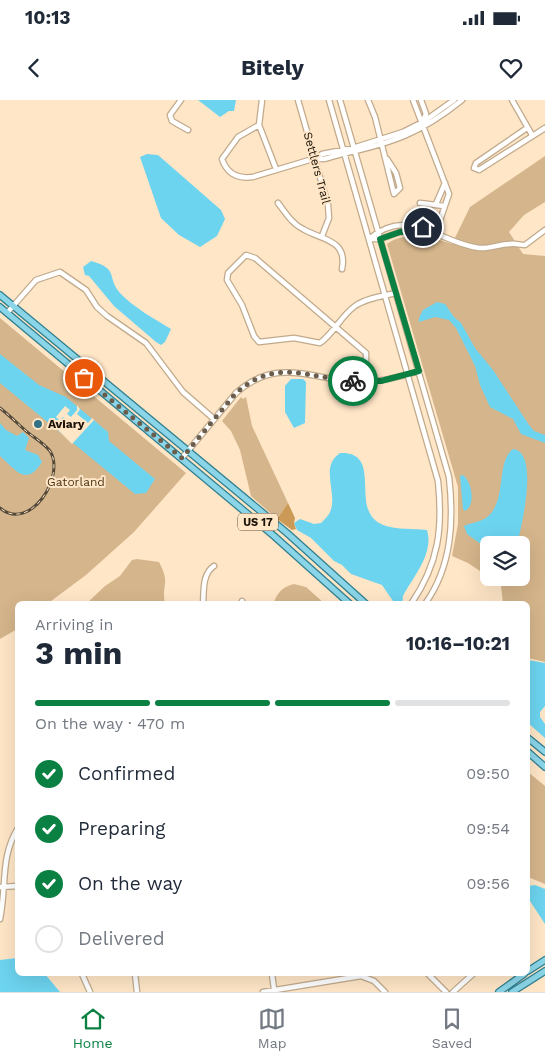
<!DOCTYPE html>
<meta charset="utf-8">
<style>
body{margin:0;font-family:"Work Sans",sans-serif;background:#f6f6f7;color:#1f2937;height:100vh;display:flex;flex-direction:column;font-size:19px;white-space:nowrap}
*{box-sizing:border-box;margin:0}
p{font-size:16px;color:#747a83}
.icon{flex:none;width:28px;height:28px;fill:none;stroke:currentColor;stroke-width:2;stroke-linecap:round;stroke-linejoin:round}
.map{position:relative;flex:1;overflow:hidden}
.drawer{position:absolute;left:15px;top:501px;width:515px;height:375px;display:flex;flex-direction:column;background:#fff;border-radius:8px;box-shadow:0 5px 20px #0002}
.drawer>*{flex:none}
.tools{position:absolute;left:480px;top:436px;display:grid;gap:10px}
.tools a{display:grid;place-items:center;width:50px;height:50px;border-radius:8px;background:#fff;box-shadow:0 5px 20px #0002;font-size:25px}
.pin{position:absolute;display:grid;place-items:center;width:42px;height:42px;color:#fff;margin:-21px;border:2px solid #fff;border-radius:50%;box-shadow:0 1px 5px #0007}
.courier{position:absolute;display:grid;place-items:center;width:50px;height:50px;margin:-25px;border:4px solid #0b8043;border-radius:50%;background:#fff;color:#222;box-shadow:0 1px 6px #0007}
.headline em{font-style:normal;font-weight:700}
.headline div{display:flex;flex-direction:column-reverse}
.headline{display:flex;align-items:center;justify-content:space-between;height:85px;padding:0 20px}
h1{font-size:32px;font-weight:700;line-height:38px}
.bar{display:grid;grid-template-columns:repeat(4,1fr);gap:8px 5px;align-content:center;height:60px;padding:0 20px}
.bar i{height:6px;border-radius:4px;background:#e0e1e3}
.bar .active{background:#0b8043}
.bar p{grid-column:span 4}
ol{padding:0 20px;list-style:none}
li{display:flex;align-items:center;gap:15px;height:55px}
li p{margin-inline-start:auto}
li .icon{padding:5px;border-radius:50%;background:#0b8043;color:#fff;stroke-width:4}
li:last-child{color:#747a83}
li i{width:28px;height:28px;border:2px solid #e0e1e3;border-radius:50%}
.status{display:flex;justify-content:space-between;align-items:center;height:35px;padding:0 25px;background:#fff;direction:ltr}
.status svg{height:14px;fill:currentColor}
header{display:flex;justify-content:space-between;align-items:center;height:65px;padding:0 20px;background:#fff;font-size:22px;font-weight:700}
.tabs{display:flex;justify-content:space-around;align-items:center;height:70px;border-top:1px solid #e0e1e3;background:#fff;font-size:14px;color:#747a83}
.tabs a{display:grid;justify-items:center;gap:2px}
.tabs .active{color:#0b8043}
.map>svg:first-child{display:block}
</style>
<div class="status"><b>10:13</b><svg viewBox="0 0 49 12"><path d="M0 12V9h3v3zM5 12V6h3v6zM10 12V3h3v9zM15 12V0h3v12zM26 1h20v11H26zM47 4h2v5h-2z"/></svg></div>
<header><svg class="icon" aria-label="back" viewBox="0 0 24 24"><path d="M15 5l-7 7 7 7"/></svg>Bitely<svg class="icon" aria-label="heart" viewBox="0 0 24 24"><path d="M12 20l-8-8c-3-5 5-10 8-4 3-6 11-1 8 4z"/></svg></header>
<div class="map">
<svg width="545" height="892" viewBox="0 0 545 892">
<rect width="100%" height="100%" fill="#ffe6c7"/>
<!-- green -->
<path fill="#d5b58b" d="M545,56V102L524,115L509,132L523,154L545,156V562L528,558V504H503L501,485L489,478H521V445H489V477L468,463L452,456L458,424V387L387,144C405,131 432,137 452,144L470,107Z
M0,218L186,373L134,432L86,475L47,504H18L17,529L0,539Z
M241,297L243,299L246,297L252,326L288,403L277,419L251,396L240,350L231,331L222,321Z
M137,459L159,462C171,485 161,483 165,504H86L105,486L120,476L132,460Z
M294,484L306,487L325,504H273C278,492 282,487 294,484Z
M528,672L545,686V784L528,777Z"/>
<!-- forest -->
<path fill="#cb9a56" d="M288,403L295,418L294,423L296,429L292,430L277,419Z"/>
<!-- water -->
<path fill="#6dd4f0" d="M198,0H236L234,11H229L220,17Z
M147,54L158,55L221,110L225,119L217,136L200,147L179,135L161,118L140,57Z
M91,161C120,169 106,177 120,193C134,208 155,219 171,229L165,242L161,245L156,242L114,206L89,176L85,175L83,167Z
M437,202L445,204L454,217L461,223L475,248L493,270L529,325L534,331L545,335V343L521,334L513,319L490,307L480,285L475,266L456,228L449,220L435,217L419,222V218L423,210Z
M0,254L39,285L66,297L108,332L109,341L155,379L146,393L135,394L0,283Z
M291,279H303L306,282L305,323L294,328L285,312V286Z
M0,323L6,330L17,336L23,332L29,338L25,350L38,355L42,362C26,388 15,369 0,356Z
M513,349C540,352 521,428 517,445H489V450L467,434L464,426C470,423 480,422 486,418C508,402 495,363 513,349Z
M340,353C381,351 354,402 375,420C387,431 412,428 427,430C434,453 414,476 404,494C401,499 405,499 400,504L393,501L382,485L351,474L342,465L334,461L311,438L297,430L294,423L300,419L314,424L321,423C324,420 327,417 329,414C340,395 318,368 340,353Z
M463,375C472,382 476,405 465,411L463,409L460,376Z
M528,560L545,563V606L540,612V617L545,624V638L528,623Z
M535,785L545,789V824L528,798V786Z
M17,858L18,874H45L60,892H0V860Z"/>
<!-- pier -->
<path fill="#ffe6c7" d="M77,305L80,309L77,314L88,323L92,318L94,320L72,344L58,330L67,320L63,317L60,321L56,317L65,306L70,310L67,314L71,317L77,310Z"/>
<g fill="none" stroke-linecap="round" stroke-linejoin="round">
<defs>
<path id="minor" d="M181,0L170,15L172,21L188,30
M262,0L259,25L276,69
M298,0L328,105L329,118L322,136
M329,0L438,381C443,428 439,463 411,504
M340,0L449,377C454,421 452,466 425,504
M368,0L375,17L394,94L400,88L396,73L387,59
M413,0L449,94L439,123
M421,0L426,14L423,21
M512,0L532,35
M259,25L238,37L222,59C227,74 238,79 253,77L316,58L322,54L353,48L403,32L423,22L454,0
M527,28L476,63L474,68L479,70L545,28
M316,58C326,61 332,56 342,54C393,43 421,33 462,0
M278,103C285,112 292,124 303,129C321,140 348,139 342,169
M420,103L444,106
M436,104L445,83
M369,139C409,105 439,143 479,148C490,149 499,144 510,144C515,143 520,145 525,145L545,130
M369,139H380L400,132L427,130
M7,213L36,180L60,172L86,190L97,207L107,216L146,243L183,292L214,319
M366,266V253L255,158L246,155L228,173L227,180L242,205L254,236L259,242L294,238L320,243C334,233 341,216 355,206C366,198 383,196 396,193
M182,358L236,293C279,255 313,281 361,282C381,282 400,277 419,271
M203,504C204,491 202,474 214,466
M241,504L242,501
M0,787L18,786
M0,819C7,784 0,757 18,728
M82,874L90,892
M135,874L137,892
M272,874L274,889
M428,874L446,892
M263,892L361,876L374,881L385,892
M453,892L473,874"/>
<path id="major" d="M0,195L287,433L366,504
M0,207L274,436L350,504
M528,638L545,652
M528,652L545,667
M528,871L545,860
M499,892L524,874
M512,892L545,871"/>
</defs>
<!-- minor casing -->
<use href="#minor" stroke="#c1aa8c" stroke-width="7"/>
<!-- major casing -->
<use href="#major" stroke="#317f8f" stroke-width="8"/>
<!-- minor -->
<use href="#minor" stroke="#fff" stroke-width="4.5"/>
<!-- major -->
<use href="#major" stroke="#8bd5e8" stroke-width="5.5"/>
<defs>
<path id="rail" d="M0,308C9,315 17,323 26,331C33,337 44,343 50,351C66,376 30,433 0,408"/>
</defs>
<!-- rail casing -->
<use href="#rail" stroke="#554939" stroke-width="3"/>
<!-- rail -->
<use href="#rail" stroke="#ffe6c7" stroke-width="1" stroke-dasharray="4" stroke-linecap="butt"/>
</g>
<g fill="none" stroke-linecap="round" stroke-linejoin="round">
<!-- done -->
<path stroke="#6b5d4b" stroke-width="5" stroke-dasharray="0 9" d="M84,278L182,358L236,293C277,257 306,278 353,281"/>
<!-- route -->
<path stroke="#0b8043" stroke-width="6" d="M353,281H381L419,271L380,139L400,132L428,130L423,127"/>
</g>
<!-- markers -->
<circle fill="#327486" stroke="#ffe6c7" stroke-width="2" cx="38" cy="324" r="5"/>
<g text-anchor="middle" stroke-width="4" stroke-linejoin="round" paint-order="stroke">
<!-- shield labels -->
<rect fill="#ffe6c7" stroke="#5f5241" stroke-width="1" x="238" y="413.5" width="40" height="17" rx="4"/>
<g font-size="11" font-weight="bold" fill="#1b1308">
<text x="258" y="426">US 17</text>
</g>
<!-- street labels -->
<g font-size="12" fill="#1b1308" stroke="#ffe6c7">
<text transform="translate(317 68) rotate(75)" y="4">Settlers Trail</text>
</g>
<!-- poi labels -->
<g font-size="12" font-weight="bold" fill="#1b1308" stroke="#ffe6c7" text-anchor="start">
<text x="48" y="328">Aviary</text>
</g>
<!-- park labels -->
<g font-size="12" fill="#4a3518" stroke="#ffe6c7">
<text x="76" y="386">Gatorland</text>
</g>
</g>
</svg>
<div class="tools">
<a><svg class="icon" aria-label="layers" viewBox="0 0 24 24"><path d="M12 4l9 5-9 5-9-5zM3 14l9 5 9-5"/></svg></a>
</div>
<div class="pin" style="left:84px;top:278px;background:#ea580c"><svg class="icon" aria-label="bag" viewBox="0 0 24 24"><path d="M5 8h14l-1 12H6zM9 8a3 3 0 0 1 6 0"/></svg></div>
<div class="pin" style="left:423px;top:127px;background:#1f2937"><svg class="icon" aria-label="home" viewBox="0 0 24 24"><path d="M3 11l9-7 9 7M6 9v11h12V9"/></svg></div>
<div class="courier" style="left:353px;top:281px"><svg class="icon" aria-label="bike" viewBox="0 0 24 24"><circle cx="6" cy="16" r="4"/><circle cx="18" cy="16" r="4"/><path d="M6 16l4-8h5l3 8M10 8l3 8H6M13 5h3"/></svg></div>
<section class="drawer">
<div class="headline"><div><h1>3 min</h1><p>Arriving in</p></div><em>10:16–10:21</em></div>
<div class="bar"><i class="active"></i><i class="active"></i><i class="active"></i><i></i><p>On the way · 470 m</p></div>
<ol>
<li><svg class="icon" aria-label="check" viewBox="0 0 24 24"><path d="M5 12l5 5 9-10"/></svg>Confirmed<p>09:50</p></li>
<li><svg class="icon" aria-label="check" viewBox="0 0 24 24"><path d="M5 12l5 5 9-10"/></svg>Preparing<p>09:54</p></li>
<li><svg class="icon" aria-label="check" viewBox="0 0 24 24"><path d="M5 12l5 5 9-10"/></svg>On the way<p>09:56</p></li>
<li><i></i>Delivered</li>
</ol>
</section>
</div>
<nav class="tabs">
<a class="active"><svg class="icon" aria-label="home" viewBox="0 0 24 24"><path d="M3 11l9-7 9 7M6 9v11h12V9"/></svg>Home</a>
<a><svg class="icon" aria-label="map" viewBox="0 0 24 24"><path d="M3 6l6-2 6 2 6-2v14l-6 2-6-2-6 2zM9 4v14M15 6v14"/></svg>Map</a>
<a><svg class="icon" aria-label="saved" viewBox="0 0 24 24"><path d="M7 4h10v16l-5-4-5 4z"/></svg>Saved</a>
</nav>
